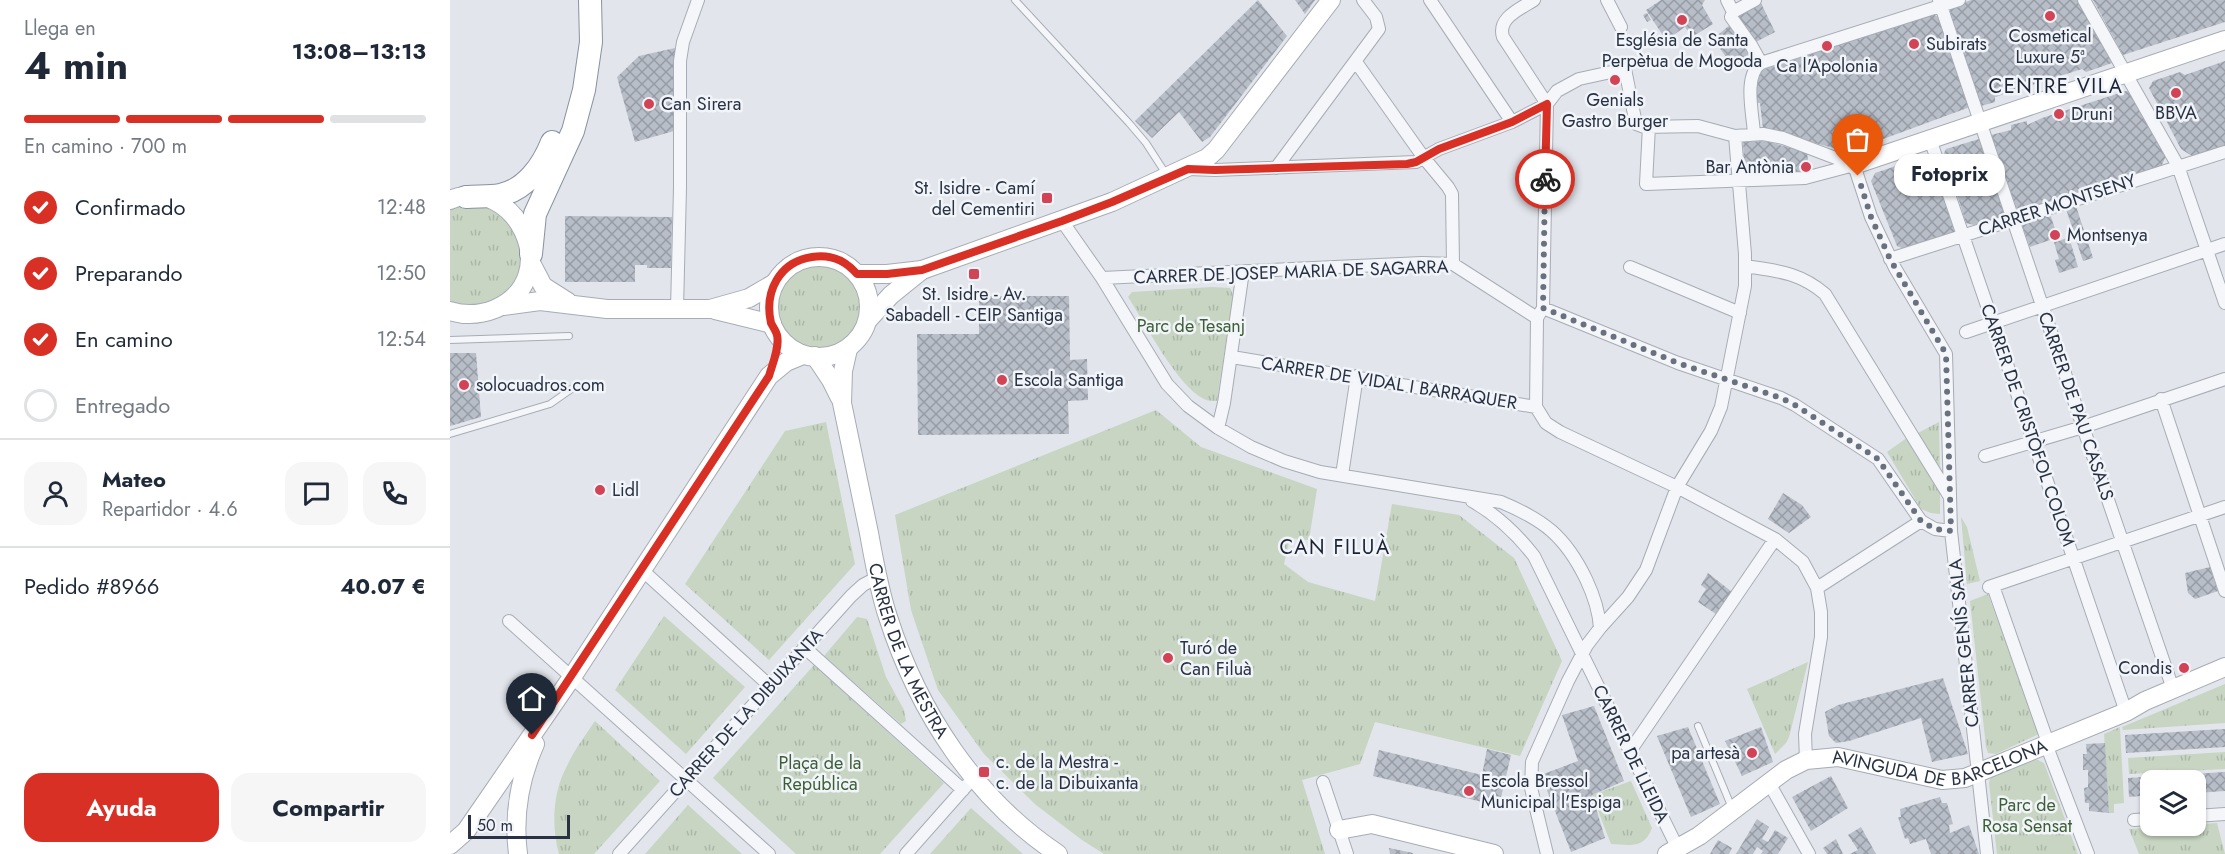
<!DOCTYPE html>
<html lang="es">
<meta charset="utf-8">
<style>
body{margin:0;font-family:Jost,sans-serif;background:#f6f6f7;color:#1f2937;height:100vh;display:flex;flex-direction:column;font-size:22px;white-space:nowrap}
*{box-sizing:border-box;margin:0}
p{font-size:20px;color:#747a83}
.icon{flex:none;width:33px;height:33px;fill:none;stroke:currentColor;stroke-width:2;stroke-linecap:round;stroke-linejoin:round}
.map{position:relative;flex:1;overflow:hidden}
.panel{display:flex;flex-direction:column;background:#fff;width:450px}
.panel>*{flex:none}
.buttons{position:absolute;left:1690px;top:770px;display:grid;gap:12px}
.buttons a{display:grid;place-items:center;width:66px;height:66px;border-radius:12px;background:#fff;box-shadow:0 2px 4px #0004;font-size:30px}
.scale{position:absolute;left:18px;bottom:15px;width:102px;box-sizing:border-box;padding-left:6px;border:3px solid #293243;border-top:0;font-size:16px;line-height:21px;white-space:nowrap;color:#293243;-webkit-text-stroke:4px #f1f4f8;paint-order:stroke}
.pin{position:absolute;display:grid;place-items:center;width:51px;height:51px;color:#fff;margin:-62px -26px;border-radius:50% 50% 50% 0;rotate:-45deg;box-shadow:0 0 6px #0007}
.pin .icon{rotate:45deg}
.courier{position:absolute;display:grid;place-items:center;width:60px;height:60px;margin:-30px;border:4px solid #d93025;border-radius:50%;background:#fff;color:#222;box-shadow:0 2px 8px #0007}
.bubble{position:absolute;height:42px;border-radius:18px;background:#fff;box-shadow:0 2px 4px #0004;font-size:20px;font-weight:700;line-height:42px;text-align:center}
.headline em{font-style:normal;font-weight:700}
.headline div{display:flex;flex-direction:column-reverse}
.headline{display:flex;align-items:center;justify-content:space-between;height:102px;padding:0 24px}
h1{font-size:39px;font-weight:700;line-height:45px}
.bar{display:grid;grid-template-columns:repeat(4,1fr);gap:9px 6px;align-content:center;height:72px;padding:0 24px}
.bar i{height:8px;border-radius:4px;background:#e0e1e3}
.bar .active{background:#d93025}
.bar p{grid-column:span 4}
.line{display:flex;align-items:center;gap:15px;padding:0 24px;border-top:2px solid #e0e1e3}
.line div{flex:1}
.round{display:grid;place-items:center;flex:none;width:63px;height:63px;border-radius:18px;background:#f6f6f7}
ol{padding:0 24px;list-style:none}
li{display:flex;align-items:center;gap:18px;height:66px}
li p{margin-inline-start:auto}
li .icon{padding:6px;border-radius:50%;background:#d93025;color:#fff;stroke-width:4}
li:last-child{color:#747a83}
li i{width:33px;height:33px;border:3px solid #e0e1e3;border-radius:50%}
.action{display:flex;gap:12px;margin-top:auto;padding:12px 24px}
.action a{flex:1;height:69px;border-radius:18px;background:#d93025;color:#fff;font-size:24px;font-weight:700;line-height:69px;text-align:center}
.action a+a{background:#f6f6f7;color:#1f2937}
main{display:flex;flex:1;min-height:0}
.map>svg:first-child{display:block}
</style>
<main>
<section class="panel">
<div class="headline"><div><h1>4 min</h1><p>Llega en</p></div><em>13:08–13:13</em></div>
<div class="bar"><i class="active"></i><i class="active"></i><i class="active"></i><i></i><p>En camino · 700 m</p></div>
<ol>
<li><svg class="icon" aria-label="check" viewBox="0 0 24 24"><path d="M5 12l5 5 9-10"/></svg>Confirmado<p>12:48</p></li>
<li><svg class="icon" aria-label="check" viewBox="0 0 24 24"><path d="M5 12l5 5 9-10"/></svg>Preparando<p>12:50</p></li>
<li><svg class="icon" aria-label="check" viewBox="0 0 24 24"><path d="M5 12l5 5 9-10"/></svg>En camino<p>12:54</p></li>
<li><i></i>Entregado</li>
</ol>
<div class="line" style="height:108px"><a class="round"><svg class="icon" aria-label="person" viewBox="0 0 24 24"><circle cx="12" cy="8" r="4"/><path d="M4 21q1-7 8-7t8 7"/></svg></a><div><b>Mateo</b><p>Repartidor · 4.6</p></div><a class="round"><svg class="icon" aria-label="chat" viewBox="0 0 24 24"><path d="M4 5h16v11H9l-5 4z"/></svg></a><a class="round"><svg class="icon" aria-label="phone" viewBox="0 0 24 24"><path d="M5 4h4l2 5-3 2q2 4 5 5l2-3 5 2v4C11 20 4 13 5 4z"/></svg></a></div>
<div class="line" style="height:78px"><div>Pedido #8966</div><b>40.07 €</b></div>
<div class="action"><a>Ayuda</a><a>Compartir</a></div>
</section>
<div class="map">
<svg width="1775" height="854" viewBox="0 0 1775 854">
<defs>
<pattern id="grass-tufts" width="24" height="20" patternUnits="userSpaceOnUse" patternTransform="scale(1.5)"><rect width="24" height="20" fill="#c7d5c2"/><path d="M3 7l-1-3M5 7V3M7 7l1-3M15 17l-1-3M17 17v-4M19 17l1-3" fill="none" stroke="#abb7a8"/></pattern>
<pattern id="building-cross-hatch" width="8" height="8" patternUnits="userSpaceOnUse" patternTransform="scale(1.5)"><rect width="8" height="8" fill="#b8bec8"/><path d="M0 0l8 8M0 8l8-8" fill="none" stroke="#969ba4"/></pattern>
</defs>
<rect width="100%" height="100%" fill="#e2e5eb"/>
<!-- grass -->
<path fill="url(#grass-tufts)" d="M29,197L79,241L60,301L0,311V200Z
M319 306a50 50 0 1 1 100 0a50 50 0 1 1-100 0Z
M762,287L780,288L783,295L767,401C762,401 758,401 754,399C727,386 695,323 678,297L682,292Z
M706,410L751,447L867,489L859,540L840,538L834,564L858,582L925,601L942,504L1009,515L1064,558L1112,661L1070,756L925,722L910,764L852,780L875,854H654L632,840L586,805L534,754L488,690L461,610L445,515Z
M376,422L405,564L319,660L235,584L335,431Z
M1489,422L1490,475L1466,434Z
M1458,437L1490,492V514L1481,513L1471,509L1437,452Z
M1511,517L1517,527L1530,581L1517,584Z
M1538,594L1589,734L1546,754L1538,753L1536,747L1520,601Z
M214,616L295,687L236,754L165,690Z
M407,617L417,619L436,677L454,710L456,721L451,724L374,656Z
M1358,662L1339,737L1336,743L1325,754L1297,689Z
M364,665L494,783L430,854H346L263,778Z
M1775,684V723L1673,730L1672,727Z
M145,721L210,781L144,854H109C101,826 103,791 117,766C124,750 135,736 145,721Z
M1670,727L1674,803L1664,804V813H1659L1654,734Z
M1775,752V769L1679,774L1678,758Z
M1583,758L1594,763L1628,854H1547L1539,783L1541,776Z
M1181,781L1202,828C1194,849 1181,845 1161,844L1142,795Z
M238,805L292,854H195Z
M521,808L573,854H480Z
M1767,823L1775,854H1689L1679,829Z"/>
<!-- building -->
<path fill="url(#building-cross-hatch)" d="M808,0L837,36L760,137L752,142L729,112L702,138L685,121Z
M845,0H865L855,14Z
M1211,0H1255L1252,5L1263,24L1242,37L1235,27L1216,40L1196,10Z
M1521,0H1630L1635,9V15L1645,31L1650,33L1663,56L1662,63L1636,72L1632,69L1545,97V102L1531,106L1499,8Z
M1643,0H1775V22L1673,55Z
M1311,3L1325,32L1304,43L1288,16Z
M1197,13L1201,20L1197,22L1193,15Z
M1483,14L1488,17L1520,107L1398,152L1313,129L1310,103H1306L1308,73L1312,70Z
M1281,24L1305,61L1284,68L1263,39Z
M225,48L224,131L185,142L167,77L189,56Z
M1775,61V146L1742,156L1731,149L1699,88L1703,81L1730,72L1735,75Z
M1676,91L1685,94L1716,156L1711,167L1573,210L1566,208L1541,135L1561,130V125L1577,121V125L1592,118Z
M1529,139L1532,141L1555,210L1553,217L1524,225L1516,223L1494,153L1496,149Z
M1316,141L1351,151H1357L1359,172L1295,176L1293,142Z
M1476,156L1483,158L1506,227L1504,232L1454,249L1447,246L1421,181L1425,173Z
M1626,206L1643,258L1633,261L1616,209Z
M1600,214L1609,241L1619,237L1628,267L1609,273L1605,260L1609,259L1603,239L1580,247L1571,223Z
M115,216L222,217L221,268H197V265H185V282H115Z
M529,296H619L620,360L637,359L638,400L618,401L619,434L468,435L467,334H529Z
M0,353H26L31,417L0,426Z
M1333,493L1352,505L1361,517L1339,533L1318,519Z
M1760,567L1768,591L1745,599L1738,593L1735,573Z
M1258,573L1282,592L1266,614L1248,602L1256,589L1251,585Z
M1493,678L1518,754L1482,762L1471,718L1399,741L1386,743L1379,736L1375,712L1388,705Z
M1144,706L1174,781L1142,795L1155,838L1121,852L1091,775L1128,761L1112,715Z
M1238,727L1270,804L1241,817L1207,736Z
M1311,727L1323,762L1292,776L1275,741Z
M1775,729V747L1676,753L1675,735Z
M1655,743L1659,813L1639,811V803H1635L1634,788L1638,787V770H1633V754H1637L1636,744Z
M1037,749L1061,755L1049,806L923,776L929,750L1032,775Z
M1775,772V791L1746,793V780H1701V795L1679,797L1678,778Z
M1381,776L1398,808L1361,831L1342,797Z
M1490,797L1492,803H1497L1503,824L1499,825L1500,833L1519,825L1529,854H1481L1476,839L1460,844L1458,838L1455,839L1448,817H1451L1450,809Z
M1307,819L1319,827L1312,839L1318,842L1325,830L1338,838L1328,854H1311L1313,851L1307,847L1303,854H1286Z
M1411,827L1426,854H1400L1408,850L1398,835Z
M1386,839L1393,854H1377L1373,848Z
M1268,840L1282,848L1279,854H1260Z
M939,848L963,853V854H940Z"/>
<g fill="none" stroke-linecap="round" stroke-linejoin="round">
<defs>
<path id="lane" d="M565,0L679,123L696,143L716,174
M0,340L119,336
M0,434L100,404L123,388
M1248,726L1282,808"/>
<path id="street" d="M980,0L1062,122
M1084,0C1070,9 1047,18 1053,37L1097,104
M1157,0L1171,27
M1277,0L1283,12L1281,17L1301,45L1311,63
M1489,0L1633,427L1723,689
M1634,0L1728,166L1775,303
M1283,12L1305,0
M906,62L974,158L998,187L1002,194L1003,264
M1199,126L1196,184L1355,178L1404,165
M1304,134C1303,114 1293,76 1311,63L1509,0
M1480,139L1676,712
M1404,165L1421,217L1432,240L1445,268L1496,354L1501,531L1537,854
M826,168L929,29L926,17L913,0
M738,169L765,170L966,162L989,149L1062,122L1097,104L1107,91L1129,79L1175,69L1186,124L1194,127L1248,126L1285,136L1313,134L1333,138L1404,165
M612,221L652,278L717,384L738,406L768,428L801,447L834,461L870,472L1051,502C1094,520 1115,536 1136,579C1144,596 1149,610 1150,628
M1440,259L1775,152
M1295,266C1327,271 1349,272 1375,294L1500,497
M1180,267L1290,313
M652,278L972,263L1003,264L1087,318
M1093,308L1228,363L1331,398L1345,405L1428,459L1471,521L1485,529L1501,531
M227,309L230,188V61L233,42L248,0
M1516,332L1775,244
M782,357L1086,407L1096,423L1110,432L1227,487L1325,539L1353,562L1367,588L1371,612V637L1355,734L1356,760
M1711,399L1775,591
M1086,407L1087,318L1093,308L1097,104
M768,428L774,403L793,271
M1535,456L1633,427L1775,379
M892,475L907,376
M1022,501C1047,515 1066,533 1084,556L1230,853
M192,570L320,686
M1543,586L1598,743L1599,752L1638,854
M1539,587L1775,507
M1367,588L1471,521
M59,621L319,854
M354,647L513,790
M1180,751L1325,539
M873,782L897,854
M1319,783L1359,854
M1746,816L1775,814
M1684,820L1701,819
M169,854L401,596L413,585L428,577
M456,854L517,785
M1097,854L1081,788L1082,762L1118,681L1137,645L1150,628L1178,597L1196,570L1227,487L1261,431L1271,407L1295,286V254L1285,136"/>
<g id="secondary">
<path d="M1404,165L1775,40"/>
<path d="M0,200C65,172 117,278 45,309C30,315 16,316 0,311"/>
<circle cx="369" cy="307" r="50"/>
<path d="M81,263L93,286L118,302"/>
<path d="M407,274H437L472,270L662,202L757,158L766,150L881,0"/>
<path d="M53,306L90,301L157,309H260L299,298L323,284"/>
<path d="M265,310L322,324"/>
<path d="M418,320L441,295L472,270"/>
<path id="s1" d="M398,349L393,371L392,403C401,446 410,489 419,533C424,561 429,590 438,617C468,711 525,799 608,854"/>
<path d="M365,356L381,380L390,398"/>
<path d="M889,830L922,824L1044,854"/>
<path d="M0,845L16,831L122,677L319,376L336,362L353,355"/>
<path d="M68,854C63,815 69,780 85,744"/>
<path id="s2" d="M1217,854L1249,836L1336,770L1356,760L1388,757L1492,780L1515,778L1676,712L1695,701L1775,667"/>
</g>
<path id="highway" d="M16,197C27,196 39,197 50,195C76,190 93,165 102,142
M81,254L85,214L123,131L134,90L141,42L140,0"/>
</defs>
<!-- lane casing -->
<use href="#lane" stroke="#a7acb5" stroke-width="8"/>
<!-- street casing -->
<use href="#street" stroke="#a7acb5" stroke-width="14"/>
<!-- secondary casing -->
<use href="#secondary" stroke="#a7acb5" stroke-width="20"/>
<!-- highway casing -->
<use href="#highway" stroke="#8892a2" stroke-width="24"/>
<!-- lane -->
<use href="#lane" stroke="#f5f6f9" stroke-width="6"/>
<!-- street -->
<use href="#street" stroke="#f5f6f9" stroke-width="12"/>
<!-- secondary -->
<use href="#secondary" stroke="#fff" stroke-width="18"/>
<!-- highway -->
<use href="#highway" stroke="#fff" stroke-width="22"/>
</g>
<g fill="none" stroke-linecap="round" stroke-linejoin="round">
<!-- done -->
<path stroke="#6a717e" stroke-width="6" stroke-dasharray="0 10.8" d="M1095,179L1093,308L1228,363L1331,398L1345,405L1428,459L1471,521L1485,529L1501,531L1496,354L1440,259L1421,217L1408,176"/>
<!-- route -->
<path stroke="#d93025" stroke-width="8" d="M82,735L319,376C322,365 330,347 327,335C326,331 323,327 321,323C314,292 329,262 362,257C380,254 395,260 407,274H437L472,270L612,221L662,202L738,169L765,170L957,164L966,162L989,149L1062,122L1097,104L1095,179"/>
</g>
<!-- markers -->
<g fill="#d34356" stroke="#f1f4f8" stroke-width="2">
<circle cx="1600" cy="16" r="6"/>
<circle cx="1232" cy="20" r="6"/>
<circle cx="1464" cy="44" r="6"/>
<circle cx="1377" cy="46" r="6"/>
<circle cx="1165" cy="80" r="6"/>
<circle cx="1726" cy="93" r="6"/>
<circle cx="199" cy="104" r="6"/>
<circle cx="1609" cy="114" r="6"/>
<circle cx="1356" cy="167" r="6"/>
<rect x="591" y="192" width="12" height="12" rx="3"/>
<circle cx="1605" cy="235" r="6"/>
<rect x="518" y="268" width="12" height="12" rx="3"/>
<circle cx="552" cy="380" r="6"/>
<circle cx="14" cy="385" r="6"/>
<circle cx="150" cy="490" r="6"/>
<circle cx="718" cy="658" r="6"/>
<circle cx="1734" cy="668" r="6"/>
<circle cx="1302" cy="753" r="6"/>
<rect x="528" y="766" width="12" height="12" rx="3"/>
<circle cx="1019" cy="791" r="6"/>
</g>
<g text-anchor="middle" stroke-width="5" stroke-linejoin="round" paint-order="stroke">
<!-- poi labels -->
<g font-size="18" fill="#293243" stroke="#f1f4f8" text-anchor="start">
<text x="1600" y="42" text-anchor="middle">Cosmetical<tspan x="1600" dy="21">Luxure 5ª</tspan></text>
<text x="1232" y="46" text-anchor="middle">Església de Santa<tspan x="1232" dy="21">Perpètua de Mogoda</tspan></text>
<text x="1476" y="50">Subirats</text>
<text x="1377" y="72" text-anchor="middle">Ca l'Apolonia</text>
<text x="1165" y="106" text-anchor="middle">Genials<tspan x="1165" dy="21">Gastro Burger</tspan></text>
<text x="211" y="110">Can Sirera</text>
<text x="1726" y="119" text-anchor="middle">BBVA</text>
<text x="1621" y="120">Druni</text>
<text x="1344" y="173" text-anchor="end">Bar Antònia</text>
<text x="585" y="194" text-anchor="end">St. Isidre - Camí<tspan x="585" dy="21">del Cementiri</tspan></text>
<text x="1617" y="241">Montsenya</text>
<text x="524" y="300" text-anchor="middle">St. Isidre - Av.<tspan x="524" dy="21">Sabadell - CEIP Santiga</tspan></text>
<text x="564" y="386">Escola Santiga</text>
<text x="26" y="391">solocuadros.com</text>
<text x="162" y="496">Lidl</text>
<text x="730" y="654">Turó de<tspan x="730" dy="21">Can Filuà</tspan></text>
<text x="1722" y="674" text-anchor="end">Condis</text>
<text x="1290" y="759" text-anchor="end">pa artesà</text>
<text x="546" y="768">c. de la Mestra -<tspan x="546" dy="21">c. de la Dibuixanta</tspan></text>
<text x="1031" y="787">Escola Bressol<tspan x="1031" dy="21">Municipal l'Espiga</tspan></text>
</g>
<!-- street labels -->
<g font-size="18" fill="#293243" stroke="#f1f4f8">
<text transform="translate(1607 205) rotate(-18)" y="6">CARRER MONTSENY</text>
<text transform="translate(841 272) rotate(-2)" y="6">CARRER DE JOSEP MARIA DE SAGARRA</text>
<text transform="translate(939 383) rotate(9)" y="6">CARRER DE VIDAL I BARRAQUER</text>
<text transform="translate(1626 406) rotate(71)" y="6">CARRER DE PAU CASALS</text>
<text transform="translate(1578 425) rotate(71)" y="6">CARRER DE CRISTÒFOL COLOM</text>
<text transform="translate(1514 643) rotate(-96)" y="6">CARRER GENÍS SALA</text>
<text dy="6" stroke="none"><textPath href="#s1" startOffset="312">CARRER DE LA MESTRA</textPath></text>
<text transform="translate(296 713) rotate(-48)" y="6">CARRER DE LA DIBUIXANTA</text>
<text dy="6" stroke="none"><textPath href="#s2" startOffset="306">AVINGUDA DE BARCELONA</textPath></text>
<text transform="translate(1181 754) rotate(64)" y="6">CARRER DE LLEIDA</text>
</g>
<!-- park labels -->
<g font-size="18" fill="#3d5f36" stroke="#f1f4f8">
<text x="741" y="332">Parc de Tesanj</text>
<text x="370" y="769">Plaça de la<tspan x="370" dy="21">República</tspan></text>
<text x="1577" y="811">Parc de<tspan x="1577" dy="21">Rosa Sensat</tspan></text>
</g>
<!-- neighbourhood labels -->
<g font-size="20" letter-spacing="1.5" fill="#1b2334" stroke="#f1f4f8">
<text x="1606" y="93">CENTRE VILA</text>
<text x="885" y="554">CAN FILUÀ</text>
</g>
</g>
</svg>
<div class="buttons">
<a><svg class="icon" aria-label="layers" viewBox="0 0 24 24"><path d="M12 4l9 5-9 5-9-5zM3 14l9 5 9-5"/></svg></a>
</div>
<div class="scale">50 m</div>
<div class="pin" style="left:1408px;top:176px;background:#ea580c"><svg class="icon" aria-label="bag" viewBox="0 0 24 24"><path d="M5 8h14l-1 12H6zM9 8a3 3 0 0 1 6 0"/></svg></div>
<div class="pin" style="left:82px;top:735px;background:#1f2937"><svg class="icon" aria-label="home" viewBox="0 0 24 24"><path d="M3 11l9-7 9 7M6 9v11h12V9"/></svg></div>
<div class="courier" style="left:1095px;top:179px"><svg class="icon" aria-label="bike" viewBox="0 0 24 24"><circle cx="6" cy="16" r="4"/><circle cx="18" cy="16" r="4"/><path d="M6 16l4-8h5l3 8M10 8l3 8H6M13 5h3"/></svg></div>
<div class="bubble" style="left:1444px;top:154px;width:111px">Fotoprix</div>
</div>
</main>
